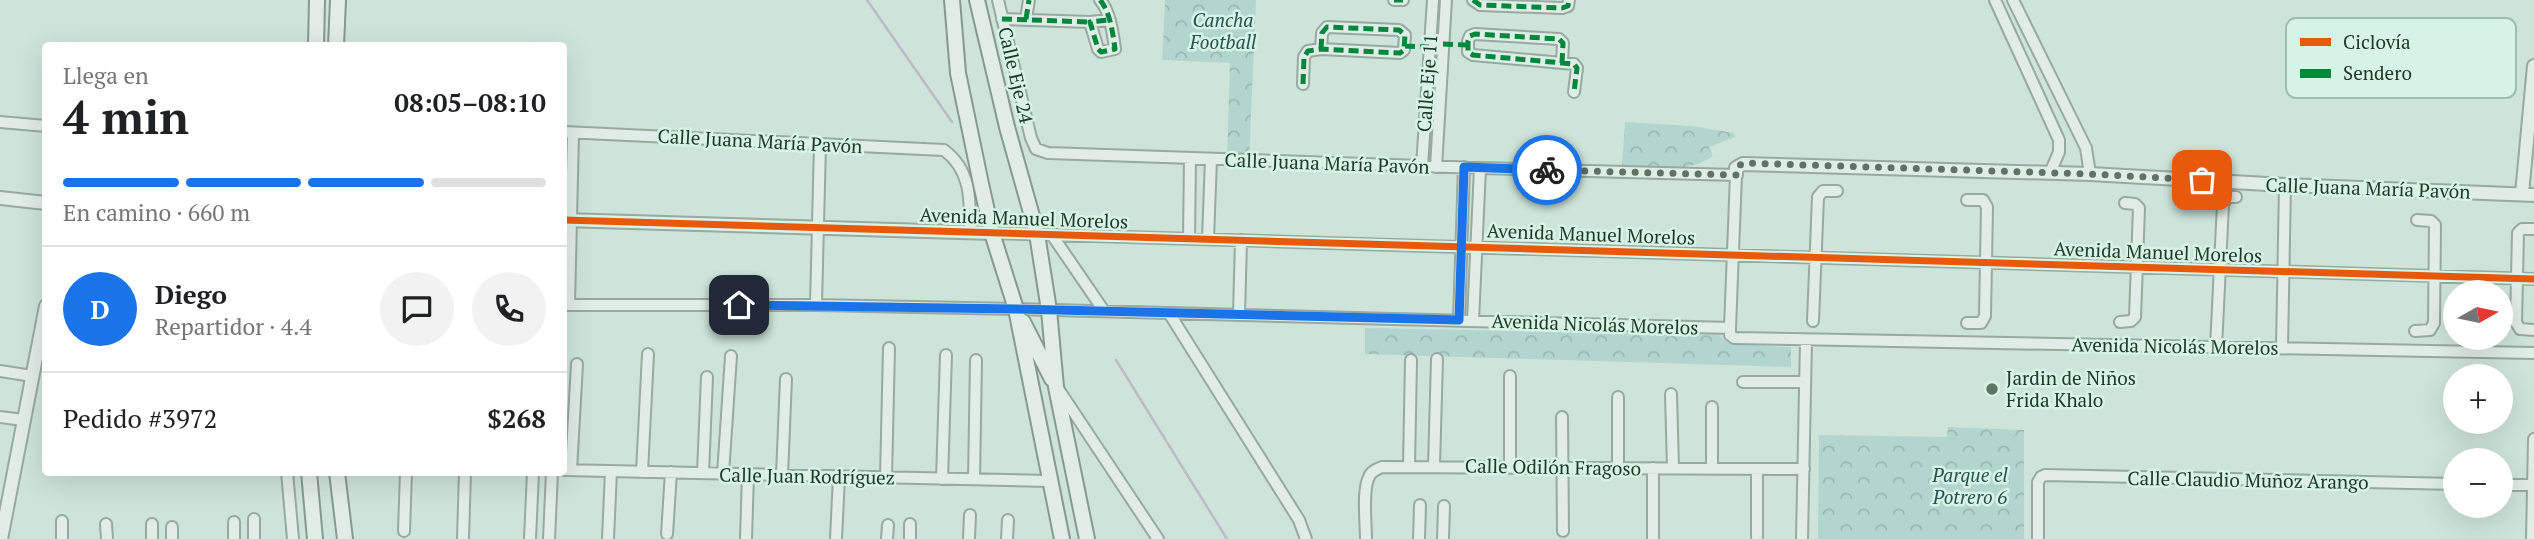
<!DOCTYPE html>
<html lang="es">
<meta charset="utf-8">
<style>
body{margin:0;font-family:"PT Serif",serif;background:#f2f2f2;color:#202124;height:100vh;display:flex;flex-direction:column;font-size:26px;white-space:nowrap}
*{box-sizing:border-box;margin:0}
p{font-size:23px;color:#757577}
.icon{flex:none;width:38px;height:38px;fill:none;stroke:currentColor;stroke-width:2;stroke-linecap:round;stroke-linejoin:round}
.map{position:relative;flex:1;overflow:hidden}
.drawer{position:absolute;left:42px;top:42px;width:525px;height:434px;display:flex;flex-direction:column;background:#fff;border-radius:7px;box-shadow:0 7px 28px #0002}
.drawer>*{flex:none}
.needle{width:46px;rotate:81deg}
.controls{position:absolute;left:2443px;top:280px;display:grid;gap:14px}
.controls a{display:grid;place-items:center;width:70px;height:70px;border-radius:50%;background:#fff;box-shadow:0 7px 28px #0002;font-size:35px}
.pin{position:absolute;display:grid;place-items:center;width:60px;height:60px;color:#fff;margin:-30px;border-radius:14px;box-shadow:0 4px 10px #0006}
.courier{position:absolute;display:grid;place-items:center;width:70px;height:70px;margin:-35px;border:5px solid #1a73e8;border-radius:50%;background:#fff;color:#222;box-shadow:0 2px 9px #0007}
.headline em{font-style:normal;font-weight:700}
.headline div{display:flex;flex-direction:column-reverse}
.headline{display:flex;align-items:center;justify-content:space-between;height:119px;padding:0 21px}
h1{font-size:46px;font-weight:700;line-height:52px}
.bar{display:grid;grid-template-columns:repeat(4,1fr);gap:10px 7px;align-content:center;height:84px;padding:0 21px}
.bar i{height:9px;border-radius:5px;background:#e0e0e0}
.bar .current{background:#1a73e8}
.bar p{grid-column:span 4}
.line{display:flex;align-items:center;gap:18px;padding:0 21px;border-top:2px solid #e0e0e0}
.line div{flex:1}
.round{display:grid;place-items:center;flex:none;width:74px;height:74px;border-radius:37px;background:#f2f2f2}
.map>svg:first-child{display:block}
</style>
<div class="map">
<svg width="2534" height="539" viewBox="0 0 2534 539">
<defs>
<pattern id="forest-crowns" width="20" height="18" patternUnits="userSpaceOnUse" patternTransform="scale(1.75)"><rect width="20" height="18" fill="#b2d6cf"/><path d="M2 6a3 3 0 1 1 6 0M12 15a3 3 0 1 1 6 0" fill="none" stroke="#99b8b2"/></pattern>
</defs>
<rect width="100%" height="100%" fill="#cee4d9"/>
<!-- forest -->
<path fill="url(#forest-crowns)" d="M1165,0H1256L1249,161L1227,160L1230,63L1162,60Z
M1625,122L1692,126L1734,133L1735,137L1709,147L1713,156C1688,174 1652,167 1622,166Z
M1365,328L1719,335L1730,344L1791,347V367L1365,354Z
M1948,427L2024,430V539H1818L1819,435L1947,437Z"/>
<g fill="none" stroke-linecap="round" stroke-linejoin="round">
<!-- stream -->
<path stroke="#bcbac8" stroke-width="2.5" d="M867,0L952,122
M1116,360L1227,539"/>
<defs>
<path id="minor" d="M998,0L1031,138L1036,149L1048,153L1480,168L1736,175L1730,328V335L1734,338L2534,353
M1100,0C1110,11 1113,34 1115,49L1101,52L1098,49L1090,22L1109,20
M1394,0H1403
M1473,0L1480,5L1562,8L1568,6L1569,0
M1995,0L2059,140V152L2050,173
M2013,0L2086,148L2090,174
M1002,19L1090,22
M1026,19L1029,0
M1562,63L1563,43L1559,39L1475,34L1470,36L1468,41V52L1473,55L1574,64L1577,68L1574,92
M1303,84L1304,57L1308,51L1321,49L1400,53L1404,50L1405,35L1399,30L1327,27L1322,33L1321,49
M0,122L46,126
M564,132L944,150C972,171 970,201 970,232
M1422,166L1433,0
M1436,167L1446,0
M1967,200H1983L1987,207L1985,316L1981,323H1967
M992,233L2534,279
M1052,235L1104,311
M1189,239L1190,159
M1208,239L1211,159
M564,305H816L1016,309L1730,328
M569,305L573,133
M816,305L820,144
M1169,313L1299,520L1306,539
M1239,315L1241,240
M1459,320L1464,167
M1473,321L1480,168
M1813,321L1818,197L1823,191H1837
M2120,322L2131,321L2135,317L2139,208L2135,204L2125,203
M2534,330L2520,329L2516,322L2518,233L2522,229H2534
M2415,331L2430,330L2434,323L2435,225L2431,221L2417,220
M2216,348L2223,204L2228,197H2236
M2282,348L2285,185
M0,371L32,376
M1510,376V467
M1743,382H1805
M1059,390L1158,539
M1671,394L1673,468
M0,417L23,420
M1562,417L1563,531
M1409,466L1411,360
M1434,466L1437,359
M1618,468V397
M1712,469V407
M1757,469V537
M564,470L1050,481
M571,470L577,364
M287,472L293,539
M642,472L648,354
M703,473L707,377
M723,474L731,356
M782,475L786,379
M886,477L889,348
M942,479L946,355
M974,479L976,360
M2501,485H2534
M254,519V539
M62,521V539
M234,522V539
M106,524L107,539
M152,524V539
M172,527V539
M404,531L406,472
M667,534L671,472
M463,538L465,472
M530,539L533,472
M549,539L552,472
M608,539L611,471
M746,539L748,474
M836,539L839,476
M887,539L888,525
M910,539V524
M969,539L970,515
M1007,539L1008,520
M1366,539C1366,523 1362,490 1369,477C1371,471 1377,469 1382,467L1804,469
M1419,539L1420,505
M1443,539L1444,506
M1653,539V468
M1802,539L1806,340
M2038,539V482L2041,477L2045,475L2455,484
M2532,539L2534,439"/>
<path id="tertiary" d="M1736,175V168L1743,164L2090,174L2285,185L2534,195
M2522,194L2534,66
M0,198L46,203
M564,220L992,233
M1,539L46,306"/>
<path id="secondary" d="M952,0L958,73L981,184L992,233L1016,309L1062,539
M977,0L1007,127L1037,234L1049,310L1056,387L1087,539
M316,46L317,0
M336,46L338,0
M1023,322L1052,379
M309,472L315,539
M337,472L345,539"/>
</defs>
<!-- minor casing -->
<use href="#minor" stroke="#98a99f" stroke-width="14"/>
<!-- tertiary casing -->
<use href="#tertiary" stroke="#98a99f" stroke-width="16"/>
<!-- secondary casing -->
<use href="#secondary" stroke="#87998f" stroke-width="18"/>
<!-- minor -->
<use href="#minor" stroke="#e0ece6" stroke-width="10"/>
<!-- tertiary -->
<use href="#tertiary" stroke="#e0ece6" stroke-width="12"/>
<!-- secondary -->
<use href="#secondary" stroke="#e0ece6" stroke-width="14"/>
<!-- quiet -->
<path stroke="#00873e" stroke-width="5" stroke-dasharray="10 5" stroke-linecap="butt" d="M1100,0C1110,11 1113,34 1115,49L1101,52L1098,49L1090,22L1109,20
M1394,0H1403
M1473,0L1480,5L1562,8L1568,6L1569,0
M1002,19L1090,22
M1026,19L1029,0
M1443,44L1467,45
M1405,46L1429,47
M1562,63L1563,43L1559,39L1475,34L1470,36L1468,41V52L1473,55L1574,64L1577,68L1574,92
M1303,84L1304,57L1308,51L1321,49L1400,53L1404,50L1405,35L1399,30L1327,27L1322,33L1321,49"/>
<defs>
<path id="cycleway" d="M564,220L2534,279"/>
</defs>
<!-- cycleway casing -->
<use href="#cycleway" stroke="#d6f4e6" stroke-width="11"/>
<!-- cycleway -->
<use href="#cycleway" stroke="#e8590c" stroke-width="7"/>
</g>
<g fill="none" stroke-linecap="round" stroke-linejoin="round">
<!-- done -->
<path stroke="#5d7465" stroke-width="7" stroke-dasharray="0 12.6" d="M1547,170L1736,175V168L1743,163L2090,174L2202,180"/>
<!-- route -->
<path stroke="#1a73e8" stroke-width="9" d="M739,305L1016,309L1459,320L1464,167L1547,170"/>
</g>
<!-- markers -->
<circle fill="#5d7465" stroke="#d6f4e6" stroke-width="2.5" cx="1992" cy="389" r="7"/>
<g text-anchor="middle" stroke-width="5" stroke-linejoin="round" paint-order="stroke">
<!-- park labels -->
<g font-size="19" font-style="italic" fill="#275053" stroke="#d6f4e6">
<text x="1223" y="27">Cancha<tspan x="1223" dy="22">Football</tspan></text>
<text x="1970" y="482">Parque el<tspan x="1970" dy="22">Potrero 6</tspan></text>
</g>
<!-- street labels -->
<g font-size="19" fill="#203827" stroke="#d6f4e6">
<text transform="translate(1016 75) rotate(77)" y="7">Calle Eje 24</text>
<text transform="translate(1427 83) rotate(-86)" y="7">Calle Eje 11</text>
<text transform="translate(760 141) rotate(3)" y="7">Calle Juana María Pavón</text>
<text transform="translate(1327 163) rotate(2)" y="7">Calle Juana María Pavón</text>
<text transform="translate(2368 188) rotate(2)" y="7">Calle Juana María Pavón</text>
<text transform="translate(1024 218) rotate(2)" y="7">Avenida Manuel Morelos</text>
<text transform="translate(1591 234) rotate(2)" y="7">Avenida Manuel Morelos</text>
<text transform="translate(2158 252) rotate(2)" y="7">Avenida Manuel Morelos</text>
<text transform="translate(1595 324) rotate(2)" y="7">Avenida Nicolás Morelos</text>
<text transform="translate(2175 346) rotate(1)" y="7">Avenida Nicolás Morelos</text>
<text transform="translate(1553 467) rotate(1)" y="7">Calle Odilón Fragoso</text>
<text transform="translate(807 476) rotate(1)" y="7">Calle Juan Rodríguez</text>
<text transform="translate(2248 480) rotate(1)" y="7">Calle Claudio Muñoz Arango</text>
</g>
<!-- poi labels -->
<g font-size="19" fill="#203827" stroke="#d6f4e6" text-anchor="start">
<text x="2006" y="385">Jardin de Niños<tspan x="2006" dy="22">Frida Khalo</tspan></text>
</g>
</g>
<!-- legend -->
<rect x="2286" y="18" width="230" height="80" rx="10" fill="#d6f4e6" stroke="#9fbcad" stroke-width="2"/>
<rect x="2300" y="38" width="31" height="8" fill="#e8590c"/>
<rect x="2300" y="69" width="31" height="9" fill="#00873e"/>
<g font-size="19" fill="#203827">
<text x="2343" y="49">Ciclovía</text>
<text x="2343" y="80">Sendero</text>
</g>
</svg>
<div class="controls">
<a><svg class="needle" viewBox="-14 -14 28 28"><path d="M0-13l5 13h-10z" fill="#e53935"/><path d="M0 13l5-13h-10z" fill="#757577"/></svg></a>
<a>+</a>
<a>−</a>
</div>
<div class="pin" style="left:2202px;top:180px;background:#ea580c"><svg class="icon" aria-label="bag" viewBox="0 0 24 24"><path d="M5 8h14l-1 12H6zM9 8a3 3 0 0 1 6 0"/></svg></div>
<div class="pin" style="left:739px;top:305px;background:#1f2937"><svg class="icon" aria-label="home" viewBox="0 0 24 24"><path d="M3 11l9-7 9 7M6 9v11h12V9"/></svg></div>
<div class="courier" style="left:1547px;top:170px"><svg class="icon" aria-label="bike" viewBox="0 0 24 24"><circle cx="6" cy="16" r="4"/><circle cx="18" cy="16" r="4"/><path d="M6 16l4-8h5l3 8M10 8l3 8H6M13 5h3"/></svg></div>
<section class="drawer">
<div class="headline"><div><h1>4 min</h1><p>Llega en</p></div><em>08:05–08:10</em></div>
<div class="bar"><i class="current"></i><i class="current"></i><i class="current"></i><i></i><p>En camino · 660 m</p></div>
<div class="line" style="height:126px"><b class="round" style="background:#1a73e8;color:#fff">D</b><div><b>Diego</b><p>Repartidor · 4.4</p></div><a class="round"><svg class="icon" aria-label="chat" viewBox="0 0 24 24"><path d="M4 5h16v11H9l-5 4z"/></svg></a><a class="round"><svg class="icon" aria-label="phone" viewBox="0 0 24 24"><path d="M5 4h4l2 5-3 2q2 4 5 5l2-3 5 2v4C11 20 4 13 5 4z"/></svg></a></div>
<div class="line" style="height:91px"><div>Pedido #3972</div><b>$268</b></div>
</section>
</div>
